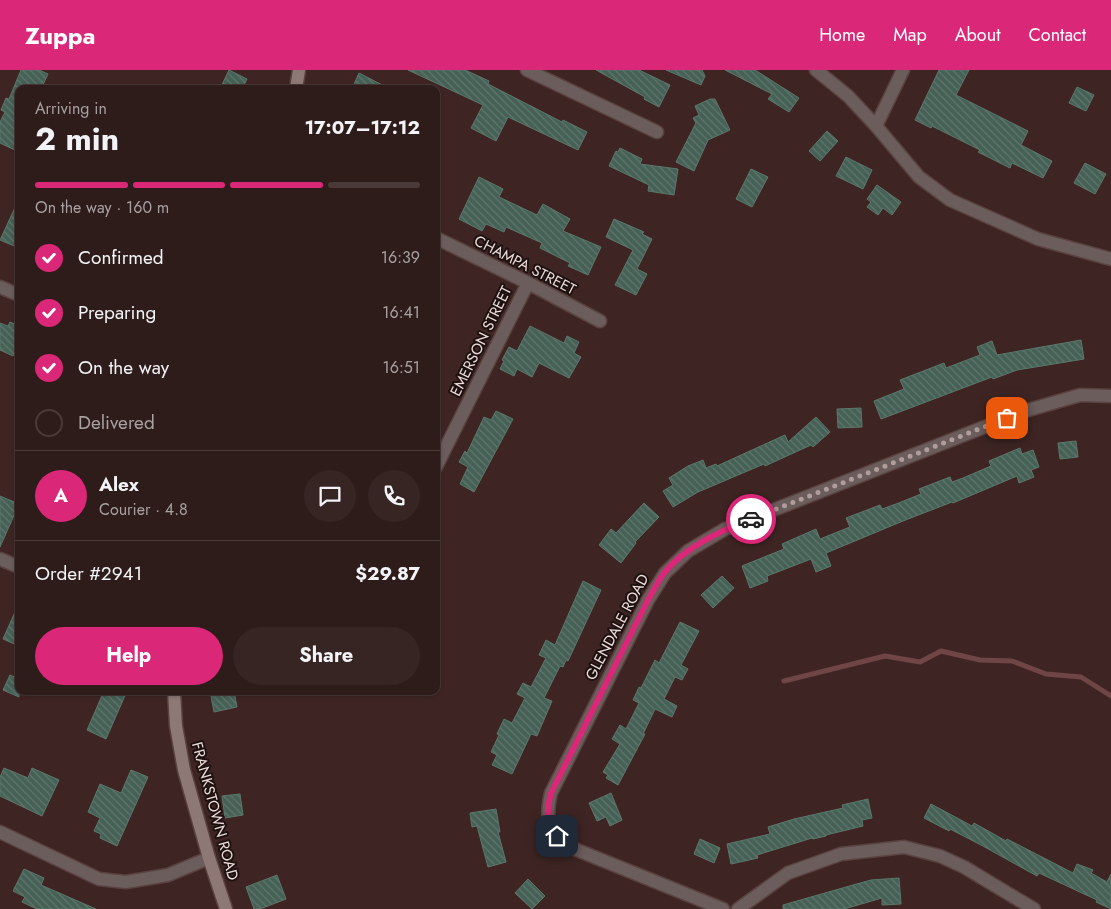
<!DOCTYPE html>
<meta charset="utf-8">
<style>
body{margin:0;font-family:Jost,sans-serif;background:#362523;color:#f1f3f6;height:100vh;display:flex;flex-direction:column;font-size:19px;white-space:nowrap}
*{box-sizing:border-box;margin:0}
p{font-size:16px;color:#a7a1a2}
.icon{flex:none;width:28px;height:28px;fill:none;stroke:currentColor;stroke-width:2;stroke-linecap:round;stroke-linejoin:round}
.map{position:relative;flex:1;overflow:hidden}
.side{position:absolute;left:15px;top:15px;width:425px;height:610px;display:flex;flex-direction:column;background:#2e1c1a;border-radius:10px;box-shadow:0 1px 4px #0004,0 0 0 1px #493a39}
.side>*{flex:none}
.pin{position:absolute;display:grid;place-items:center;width:42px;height:42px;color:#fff;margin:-21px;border-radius:10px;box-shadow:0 2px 8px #0006}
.courier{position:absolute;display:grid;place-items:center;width:50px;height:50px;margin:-25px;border:4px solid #db2777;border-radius:50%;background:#fff;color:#222;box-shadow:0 1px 6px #0007}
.headline em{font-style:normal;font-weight:700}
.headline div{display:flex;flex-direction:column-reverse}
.headline{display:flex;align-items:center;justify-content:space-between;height:85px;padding:0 20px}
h1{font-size:32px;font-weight:700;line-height:38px}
.bar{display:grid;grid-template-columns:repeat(4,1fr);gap:8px 5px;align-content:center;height:60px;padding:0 20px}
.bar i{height:6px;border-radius:4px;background:#493a39}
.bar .on{background:#db2777}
.bar p{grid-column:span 4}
.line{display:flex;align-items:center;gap:12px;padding:0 20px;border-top:1px solid #493a39}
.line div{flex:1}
.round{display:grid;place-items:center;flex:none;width:52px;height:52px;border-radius:26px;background:#362523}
ol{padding:0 20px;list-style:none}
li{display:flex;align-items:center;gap:15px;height:55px}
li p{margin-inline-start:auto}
li .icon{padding:5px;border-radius:50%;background:#db2777;color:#fff;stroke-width:4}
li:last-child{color:#a7a1a2}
li i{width:28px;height:28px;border:2px solid #493a39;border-radius:50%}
.primary-button{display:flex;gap:10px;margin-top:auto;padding:10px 20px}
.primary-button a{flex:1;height:58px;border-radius:30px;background:#db2777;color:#fff;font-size:20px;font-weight:700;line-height:58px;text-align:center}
.primary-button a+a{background:#362523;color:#f1f3f6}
header{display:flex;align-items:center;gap:30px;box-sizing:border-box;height:70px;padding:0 25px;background:#db2777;color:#fff}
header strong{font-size:24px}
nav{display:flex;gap:28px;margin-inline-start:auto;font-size:18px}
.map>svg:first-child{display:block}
</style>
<header>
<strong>Zuppa</strong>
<nav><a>Home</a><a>Map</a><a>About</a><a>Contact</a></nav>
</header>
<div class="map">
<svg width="1111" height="839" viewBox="0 0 1111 839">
<defs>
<pattern id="building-back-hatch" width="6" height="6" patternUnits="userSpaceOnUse" patternTransform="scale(1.25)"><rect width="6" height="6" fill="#456055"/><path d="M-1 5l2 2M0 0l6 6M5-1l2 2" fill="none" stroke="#60766d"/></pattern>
</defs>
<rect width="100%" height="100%" fill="#3e2523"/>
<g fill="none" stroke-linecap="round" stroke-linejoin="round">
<!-- stream -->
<path stroke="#6f4545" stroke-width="5" d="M784,611L885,586L920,592L941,581L980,590L1012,591L1046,604L1081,607L1111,626"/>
</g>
<!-- building -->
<path fill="url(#building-back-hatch)" stroke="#5b776b" d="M21,0H39L48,4L41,19H19V82L0,73V52L5,42L1,40L6,28L9,29Z
M229,0L247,9L242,19H220Z
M408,0H465L489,11L488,14L562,52L563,50L587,62L578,80L508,47L496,71L471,58L483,35Z
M596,0H639L670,15L659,37L644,29L645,27Z
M666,0H702L705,6L701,15Z
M725,0H755L799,28L789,42L768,29L772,24Z
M939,0H969L956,25L1028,61L1021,75L1052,91L1043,108L1012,93L1010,98L978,82L980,80L932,56L931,58L915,50Z
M359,3L390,19H352Z
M1077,17L1094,25L1086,41L1069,33Z
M710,29H715L730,60L708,70L694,101L676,92L696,53L693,48L699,45L695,36Z
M827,61L838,71L820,91L809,81Z
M620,78L642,89L640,94L678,99L674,125L648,121L649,115L609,96L616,81L618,82Z
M846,87L872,100L863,119L836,106Z
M1085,93L1106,104L1095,124L1074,113Z
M751,99L768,107L752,137L736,129Z
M479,107L503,119L499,127L537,145L543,134L570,149L563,161L601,177L588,205L568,196L570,193L540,178L542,173L506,157L504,162L486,154L482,161L459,149Z
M877,115L901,132L892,145L883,138L878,145L867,137L871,132L867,129Z
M19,129V178L0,170Z
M614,149L644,162L642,164L652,169L637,199L647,204L636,225L615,215L633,180L606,167Z
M10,252L19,256V274L13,286L0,280V253L8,256Z
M530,256L564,273L567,266L579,272L574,283L581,287L569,308L539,293L532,307L517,299L514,306L500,299L504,291L502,290L509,277L517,281Z
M1081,270L1084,289L1017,300L993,309L992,307L881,349L874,331L904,319L900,310L944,293L946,298L980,285L977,277L992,271L997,285Z
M861,338L862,357L838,358L837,339Z
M496,341L513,349L474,422L460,414L468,397L459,392L465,381L467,383L484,347L491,350Z
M816,347L830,362L813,377L811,375L765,396L764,394L698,422L673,437L663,421L673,415L669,408L688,396L703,390L706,398L716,394L717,396L785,365L788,372Z
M1076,371L1078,387L1060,389L1058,373Z
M1020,378L1022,384L1033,380L1039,397L1031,400L1034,407L1019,413L1017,406L953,433L952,432L903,451L826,483L831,496L816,502L811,489L767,506L768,511L750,518L742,496L784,479L782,474L816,459L820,469L850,457L846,448L880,435L882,439L896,434L921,424L919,419L950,407L952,412L963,408L991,396L989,391Z
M0,426L19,434L0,477Z
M644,433L659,447L635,472L636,473L621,493L599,475L611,459L616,463Z
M722,506L734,518L713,538L701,525Z
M583,511L601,520L568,591L566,590L563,597L560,596L544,628L552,631L537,666L531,664L512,704L492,695L497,685L491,682L499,665L497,664L504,649L512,653L525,628L517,624L523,613L531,617L546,588L539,585L546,570L555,575Z
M19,533V576L3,569Z
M680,552L699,561L681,595L688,599L682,610L675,607L664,629L677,636L672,647L655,639L643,664H645L618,715L606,708L608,705L603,702L620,674L612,669L620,655L626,659L639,633L633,630L639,617L641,618L655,590L659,593Z
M10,605L19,609V627L3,620Z
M104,621H127L106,669L87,660Z
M210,621H234L237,637L214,642Z
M4,698L28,708L32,698L59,710L42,746L0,726V707Z
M131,700L148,707L117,776L100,768L101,764L94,761L100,748L88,742L100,714L121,723Z
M611,723L622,750L610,756L606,747L597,751L589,733Z
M240,724L243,745L225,748L222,726Z
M868,729L872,748L862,750L863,756L826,765V766L813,769L812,768L757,785L758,788L731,794L727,774L770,764L768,757L794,749L843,738L842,735Z
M931,734L972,756L974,753L1006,771L1007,769L1073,803L1077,794L1093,800L1091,803L1107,812L1111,804V839L1096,832L1097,830L1039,803L1037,806L981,775L950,759L949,761L924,748Z
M496,739L500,762H498L506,792L488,797L477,756L472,757L470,743Z
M700,769L720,778L714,793L694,784Z
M24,799L44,808L41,815L96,839H37L22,832L25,827L13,821Z
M277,805L286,829L260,839H254L246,817Z
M899,808L901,834L882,835V828L844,839H783V835L839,819L871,810Z
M528,809L545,826L532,839L515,823Z"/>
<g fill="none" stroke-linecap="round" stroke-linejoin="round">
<defs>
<path id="minor" d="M527,0L657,62
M816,0L848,26L876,56L919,107L950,130L1038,169L1111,189
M876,56L903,0
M436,168L528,213L600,251
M0,217L19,225
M436,397L528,213
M0,489L19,497
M0,762L99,809L126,812L168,805L209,788
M723,839L572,778C549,759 544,753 551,723L648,530L665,503L688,481L725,459L1025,341L1080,325L1111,326
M738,839L788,803L841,784L904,777L940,786L964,797L1034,839"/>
<path id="secondary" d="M296,19L299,0
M174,621L176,656L184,700L209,788L226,839"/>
</defs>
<!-- minor casing -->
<use href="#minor" stroke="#5a4240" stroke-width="15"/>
<!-- secondary casing -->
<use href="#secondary" stroke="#5a4240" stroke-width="15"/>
<!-- minor -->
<use href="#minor" stroke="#6a5d5c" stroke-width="12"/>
<!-- secondary -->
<use href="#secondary" stroke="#8d7876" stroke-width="12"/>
</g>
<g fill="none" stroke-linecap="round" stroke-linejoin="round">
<!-- done -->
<path stroke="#b09c9a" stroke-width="5" stroke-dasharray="0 9" d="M751,449L1007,348"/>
<!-- route -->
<path stroke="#db2777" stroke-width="6" d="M557,766C546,749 546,743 551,723L648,530C653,521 658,511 664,503C686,476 721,461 751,449"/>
</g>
<g text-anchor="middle" stroke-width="4" stroke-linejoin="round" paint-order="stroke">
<!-- street labels -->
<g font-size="15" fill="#eddcda" stroke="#1d1210">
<text transform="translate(525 195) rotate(27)" y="5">CHAMPA STREET</text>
<text transform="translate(481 271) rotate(-64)" y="5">EMERSON STREET</text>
<text transform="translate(617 557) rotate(-62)" y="5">GLENDALE ROAD</text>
<text transform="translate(215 741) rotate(75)" y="5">FRANKSTOWN ROAD</text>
</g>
</g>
</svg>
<div class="pin" style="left:1007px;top:348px;background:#ea580c"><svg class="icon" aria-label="bag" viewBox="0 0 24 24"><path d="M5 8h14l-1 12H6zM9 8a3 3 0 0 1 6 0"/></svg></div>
<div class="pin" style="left:557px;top:766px;background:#1f2937"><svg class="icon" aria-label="home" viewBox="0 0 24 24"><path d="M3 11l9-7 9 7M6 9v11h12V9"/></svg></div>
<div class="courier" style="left:751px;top:449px"><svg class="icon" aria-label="car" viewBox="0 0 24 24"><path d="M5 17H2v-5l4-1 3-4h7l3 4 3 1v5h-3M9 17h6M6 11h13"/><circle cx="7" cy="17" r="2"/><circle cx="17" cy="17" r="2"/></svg></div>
<section class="side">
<div class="headline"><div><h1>2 min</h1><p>Arriving in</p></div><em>17:07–17:12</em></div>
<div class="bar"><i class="on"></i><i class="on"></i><i class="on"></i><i></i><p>On the way · 160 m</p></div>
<ol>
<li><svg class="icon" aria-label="check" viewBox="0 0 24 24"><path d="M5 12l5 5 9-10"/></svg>Confirmed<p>16:39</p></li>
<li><svg class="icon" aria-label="check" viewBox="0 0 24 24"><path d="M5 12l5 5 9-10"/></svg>Preparing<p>16:41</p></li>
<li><svg class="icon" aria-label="check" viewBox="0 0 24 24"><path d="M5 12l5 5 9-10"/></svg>On the way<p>16:51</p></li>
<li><i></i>Delivered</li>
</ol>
<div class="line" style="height:90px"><b class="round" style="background:#db2777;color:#fff">A</b><div><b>Alex</b><p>Courier · 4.8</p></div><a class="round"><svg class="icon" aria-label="chat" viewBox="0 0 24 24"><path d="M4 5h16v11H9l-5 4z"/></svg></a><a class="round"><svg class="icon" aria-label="phone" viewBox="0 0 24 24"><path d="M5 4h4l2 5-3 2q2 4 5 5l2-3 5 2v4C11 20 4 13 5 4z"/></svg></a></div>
<div class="line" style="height:65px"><div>Order #2941</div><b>$29.87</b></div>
<div class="primary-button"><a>Help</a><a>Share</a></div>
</section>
</div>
